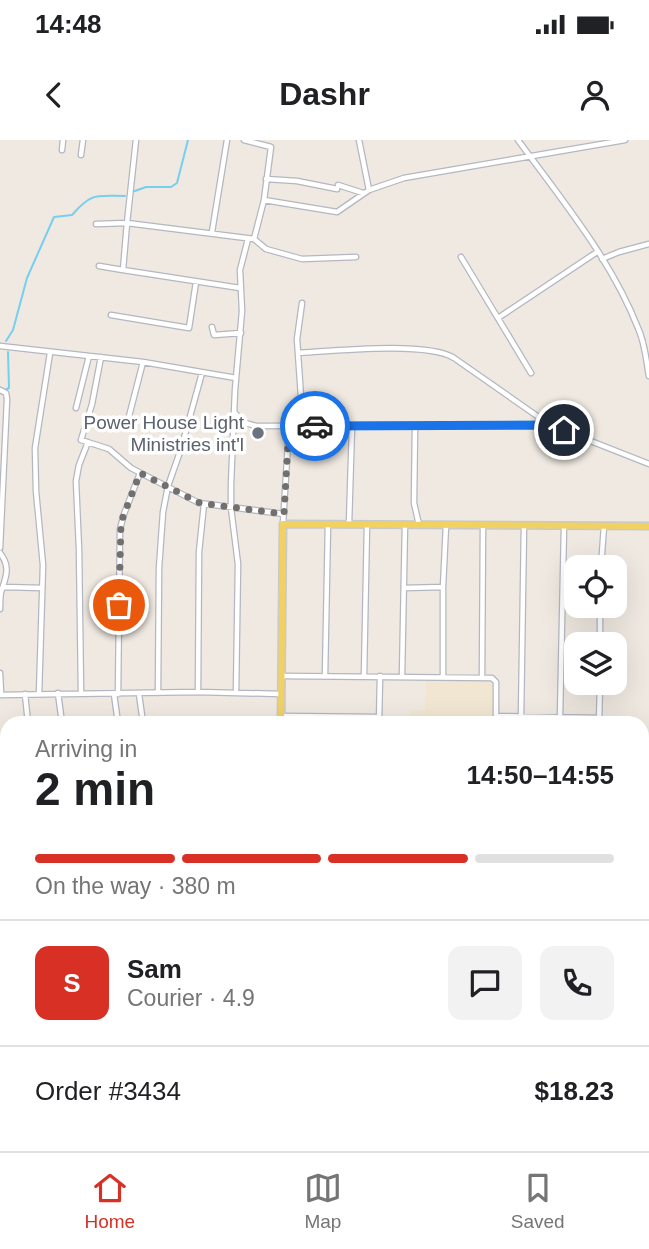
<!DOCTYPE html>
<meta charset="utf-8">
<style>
body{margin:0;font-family:Helvetica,sans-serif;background:#f2f2f2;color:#202124;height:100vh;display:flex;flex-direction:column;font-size:26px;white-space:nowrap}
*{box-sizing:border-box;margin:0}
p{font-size:23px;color:#757577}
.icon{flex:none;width:38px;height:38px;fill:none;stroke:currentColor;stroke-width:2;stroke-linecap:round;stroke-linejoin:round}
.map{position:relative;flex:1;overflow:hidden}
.drawer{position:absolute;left:0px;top:576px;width:649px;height:436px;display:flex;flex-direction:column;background:#fff;border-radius:21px 21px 0 0;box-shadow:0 7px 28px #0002}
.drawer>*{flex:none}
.tools{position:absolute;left:564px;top:415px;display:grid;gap:14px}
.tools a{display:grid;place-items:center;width:63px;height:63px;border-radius:14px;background:#fff;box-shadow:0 7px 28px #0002;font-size:35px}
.pin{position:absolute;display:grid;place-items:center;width:60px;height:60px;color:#fff;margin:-30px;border:4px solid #fff;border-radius:50%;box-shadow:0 2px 7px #0007}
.courier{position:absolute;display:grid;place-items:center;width:70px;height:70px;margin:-35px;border:5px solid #1a73e8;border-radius:50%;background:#fff;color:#222;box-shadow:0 2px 9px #0007}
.overview em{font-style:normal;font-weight:700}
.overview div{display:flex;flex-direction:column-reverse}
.overview{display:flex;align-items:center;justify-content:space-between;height:119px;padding:0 35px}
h1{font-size:46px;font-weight:700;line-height:52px}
.bar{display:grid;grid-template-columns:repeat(4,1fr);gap:10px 7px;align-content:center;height:84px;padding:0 35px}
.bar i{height:9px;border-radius:5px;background:#e0e0e0}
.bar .selected{background:#d93025}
.bar p{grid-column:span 4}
.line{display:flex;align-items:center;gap:18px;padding:0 35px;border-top:2px solid #e0e0e0}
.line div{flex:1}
.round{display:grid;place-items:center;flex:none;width:74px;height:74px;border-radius:14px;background:#f2f2f2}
.status{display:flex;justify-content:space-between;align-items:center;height:49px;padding:0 35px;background:#fff;direction:ltr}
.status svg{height:19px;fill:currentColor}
header{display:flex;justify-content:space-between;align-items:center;height:91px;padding:0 35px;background:#fff;font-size:32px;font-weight:700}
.menu{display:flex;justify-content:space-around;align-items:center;height:98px;border-top:2px solid #e0e0e0;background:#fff;font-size:19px;color:#757577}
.menu a{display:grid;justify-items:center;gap:4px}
.menu .selected{color:#d93025}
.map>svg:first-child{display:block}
</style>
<div class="status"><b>14:48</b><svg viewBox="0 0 49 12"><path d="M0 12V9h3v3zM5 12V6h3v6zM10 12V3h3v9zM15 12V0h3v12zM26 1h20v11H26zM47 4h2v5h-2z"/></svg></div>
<header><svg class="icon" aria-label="back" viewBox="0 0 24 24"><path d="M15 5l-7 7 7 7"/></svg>Dashr<svg class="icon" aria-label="person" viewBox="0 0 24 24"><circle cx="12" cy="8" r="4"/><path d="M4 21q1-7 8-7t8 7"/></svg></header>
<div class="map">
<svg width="649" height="1011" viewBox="0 0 649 1011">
<rect width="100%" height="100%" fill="#efe9e1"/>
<!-- education -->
<path fill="#f0e6d1" d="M426,539L495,541L500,583H407L412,571L425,570Z
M642,921H649V998H642Z
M7,979V1004L22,1005L24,1011H0V981Z"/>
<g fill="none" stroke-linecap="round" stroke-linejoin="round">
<!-- stream -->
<path stroke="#75cff0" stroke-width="2" d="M132,52L146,47H171L177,43L188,0
M6,201L13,190L27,138L54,77L72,75C92,52 96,56 125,56
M5,250L9,248L8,212"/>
<defs>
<path id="minor" d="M244,0L271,7L264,60L254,99L266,109L302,119L356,117
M359,0L369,50
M518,0C561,59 611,119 638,188C645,203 646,219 649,236
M62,10L63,0
M81,15L83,0
M266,39L297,41L337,49
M338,45L363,53
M264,60L337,72L369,50L404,38L625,0
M96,84L127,83L136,0
M212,92L227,0
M461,117L531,233
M602,119L619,112L649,104
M99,126L123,130
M240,148L123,130L127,83L254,99
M302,163L297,199L303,286
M111,175L189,188L196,142
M498,178L597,112
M212,187L214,195L241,193
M0,206L143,222L236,238
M298,213C332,211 427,201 454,218L550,285
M101,217L92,264L81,300L109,309L131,328L199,363L284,374
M0,250L6,253L7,259L0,408
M76,268L89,216
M235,273L242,282L256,286L550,285L649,324
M127,284L143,222
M415,287L414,363L419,385
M283,384L289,286
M349,384L352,286
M0,413C11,427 6,437 1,452C0,457 0,464 0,469
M601,427L604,386
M4,447L42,448
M404,448L443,447
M600,466V504
M0,533L1,553
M282,536L492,538L496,542V583
M325,536L328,384
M364,536L367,385
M402,536L405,384
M443,536V447L446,385
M482,537L483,385
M81,552L79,409L76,341L79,325L88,302
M198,552L199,412L204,364
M58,553L62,583
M158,553L159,428L163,372L168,346L181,309L202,233
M236,553L238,424L231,368V344L235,250L242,171L240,130L248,99
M25,554L28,583
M39,554L43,425L36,351L35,308L50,213
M114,554L118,583
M118,554L120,389L124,374L140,333
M139,554L143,583
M0,555L198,552L281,554
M281,576L379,577
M496,576L599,578
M521,577L524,385
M560,577L564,386
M379,583L380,536
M599,583L600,542
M642,609H649
M642,664H649
M0,671L7,714
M0,778L7,828
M644,913L647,794
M0,941L7,939
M642,999L649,1000
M282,1004L283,1011
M405,1004L406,1011
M62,1011L101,1004
M313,1011L355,1004
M444,1011V1004
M482,1011V1004
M524,1011V1004
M562,1011V1004
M602,1011V1004
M640,1011V1004"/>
<path id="major" d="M281,583L283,384L649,386
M642,795H649
M159,1004L160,1011"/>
</defs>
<!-- minor casing -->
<use href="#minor" stroke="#b4b7c1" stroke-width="7"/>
<!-- major casing -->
<use href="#major" stroke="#c9c9c9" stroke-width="9"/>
<!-- minor -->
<use href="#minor" stroke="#fff" stroke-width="4.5"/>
<!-- major -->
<use href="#major" stroke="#f2d163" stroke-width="6"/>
</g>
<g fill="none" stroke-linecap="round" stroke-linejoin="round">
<!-- done -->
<path stroke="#726f6d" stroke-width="7" stroke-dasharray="0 12.6" d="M119,465L121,382L140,333L200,363L284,374L289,286H315"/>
<!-- route -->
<path stroke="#1a73e8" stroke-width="9" d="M315,286L550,285L564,290"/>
</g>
<!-- markers -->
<circle fill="#6b7280" stroke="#fff" stroke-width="2.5" cx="258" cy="293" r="7"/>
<g text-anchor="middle" stroke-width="7" stroke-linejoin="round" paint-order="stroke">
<!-- worship labels -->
<g font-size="19" fill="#5b616d" stroke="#fff" text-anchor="end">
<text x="244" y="289">Power House Light<tspan x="244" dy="22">Ministries int'l</tspan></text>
</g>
</g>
</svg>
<div class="tools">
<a><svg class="icon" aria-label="locate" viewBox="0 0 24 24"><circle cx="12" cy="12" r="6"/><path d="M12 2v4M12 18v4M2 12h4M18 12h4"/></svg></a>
<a><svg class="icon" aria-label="layers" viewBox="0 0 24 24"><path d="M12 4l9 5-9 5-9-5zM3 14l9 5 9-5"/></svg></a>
</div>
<div class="pin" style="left:119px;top:465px;background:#ea580c"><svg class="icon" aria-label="bag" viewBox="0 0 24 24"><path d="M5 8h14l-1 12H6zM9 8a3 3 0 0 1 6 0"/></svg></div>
<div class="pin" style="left:564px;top:290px;background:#1f2937"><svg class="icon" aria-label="home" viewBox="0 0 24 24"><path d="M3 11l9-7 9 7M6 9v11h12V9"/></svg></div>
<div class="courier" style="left:315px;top:286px"><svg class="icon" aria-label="car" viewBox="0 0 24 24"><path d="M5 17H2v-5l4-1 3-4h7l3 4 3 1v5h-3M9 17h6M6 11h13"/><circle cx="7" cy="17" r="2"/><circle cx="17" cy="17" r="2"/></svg></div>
<section class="drawer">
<div class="overview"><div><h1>2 min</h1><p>Arriving in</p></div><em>14:50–14:55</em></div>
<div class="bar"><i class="selected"></i><i class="selected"></i><i class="selected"></i><i></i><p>On the way · 380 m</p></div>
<div class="line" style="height:126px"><b class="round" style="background:#d93025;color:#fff">S</b><div><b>Sam</b><p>Courier · 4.9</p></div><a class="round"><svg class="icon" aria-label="chat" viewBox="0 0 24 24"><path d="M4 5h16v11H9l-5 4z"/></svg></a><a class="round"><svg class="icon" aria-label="phone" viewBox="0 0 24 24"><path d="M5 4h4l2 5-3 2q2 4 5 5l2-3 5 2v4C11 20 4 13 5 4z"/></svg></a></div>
<div class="line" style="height:91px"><div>Order #3434</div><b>$18.23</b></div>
</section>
</div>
<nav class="menu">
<a class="selected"><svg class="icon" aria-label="home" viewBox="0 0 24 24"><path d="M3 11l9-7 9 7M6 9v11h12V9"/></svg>Home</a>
<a><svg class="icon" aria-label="map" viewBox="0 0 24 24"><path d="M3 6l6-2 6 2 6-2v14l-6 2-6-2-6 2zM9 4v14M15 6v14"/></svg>Map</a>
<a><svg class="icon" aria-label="saved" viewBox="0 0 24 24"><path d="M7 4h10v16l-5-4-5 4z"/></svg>Saved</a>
</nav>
